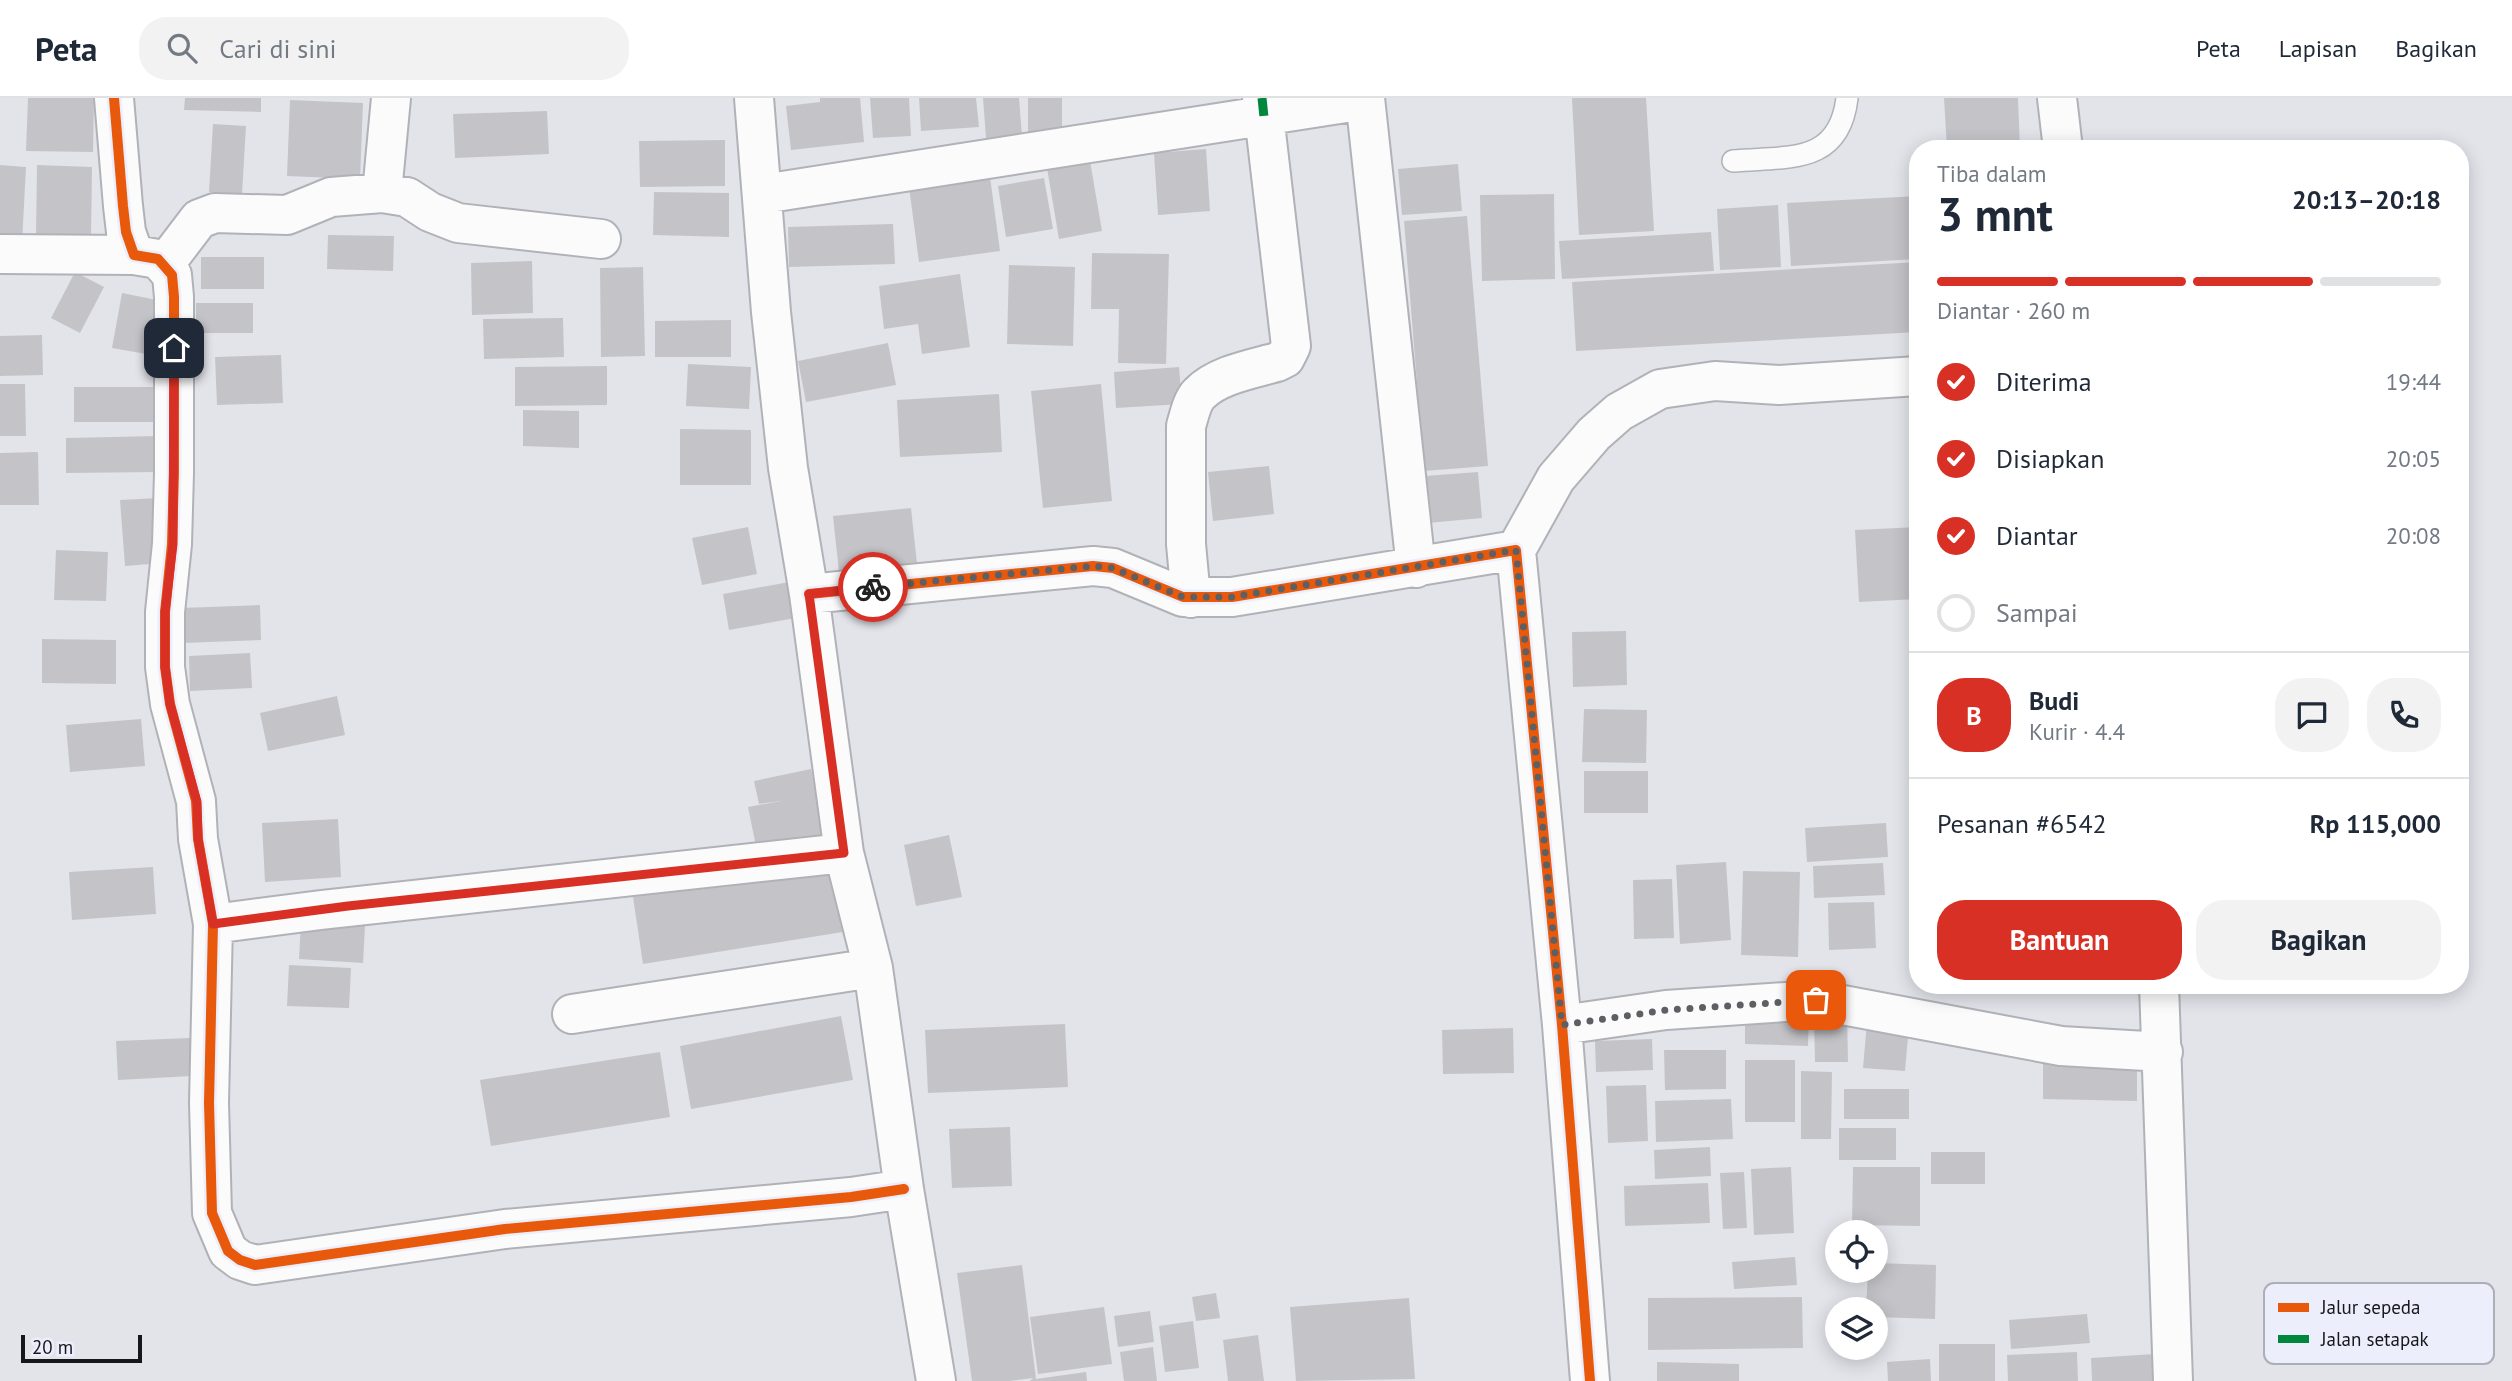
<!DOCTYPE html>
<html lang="id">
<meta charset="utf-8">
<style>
body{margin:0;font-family:"PT Sans",sans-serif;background:#f2f2f3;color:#1f2937;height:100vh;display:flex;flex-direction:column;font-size:26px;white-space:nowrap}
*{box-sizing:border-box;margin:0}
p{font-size:23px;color:#747a83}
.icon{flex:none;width:38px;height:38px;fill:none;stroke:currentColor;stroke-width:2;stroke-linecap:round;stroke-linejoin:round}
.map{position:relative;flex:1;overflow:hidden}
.sheet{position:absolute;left:1909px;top:42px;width:560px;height:854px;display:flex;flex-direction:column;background:#fff;border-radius:28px;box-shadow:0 4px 18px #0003}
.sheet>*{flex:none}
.controls{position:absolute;left:1825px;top:1122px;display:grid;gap:14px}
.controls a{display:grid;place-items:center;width:63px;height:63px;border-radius:50%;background:#fff;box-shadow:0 4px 18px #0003;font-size:35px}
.scale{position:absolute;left:21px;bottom:18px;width:121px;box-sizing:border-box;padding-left:7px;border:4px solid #16171b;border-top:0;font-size:19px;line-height:24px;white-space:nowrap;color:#16171b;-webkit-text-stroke:5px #eceffb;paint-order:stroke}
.pin{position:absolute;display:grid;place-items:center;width:60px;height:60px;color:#fff;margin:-30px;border-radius:14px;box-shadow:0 4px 10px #0006}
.courier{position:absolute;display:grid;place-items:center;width:70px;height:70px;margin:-35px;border:5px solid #d93025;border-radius:50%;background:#fff;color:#222;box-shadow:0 2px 9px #0007}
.overview em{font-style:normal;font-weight:600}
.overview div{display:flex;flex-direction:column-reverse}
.overview{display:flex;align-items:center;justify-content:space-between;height:119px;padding:0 28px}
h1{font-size:46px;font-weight:600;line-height:52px}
.bar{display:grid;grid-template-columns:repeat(4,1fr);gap:10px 7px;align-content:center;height:84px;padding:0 28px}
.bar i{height:9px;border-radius:5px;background:#e0e1e3}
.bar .current{background:#d93025}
.bar p{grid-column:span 4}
.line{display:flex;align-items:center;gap:18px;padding:0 28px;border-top:2px solid #e0e1e3}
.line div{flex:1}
.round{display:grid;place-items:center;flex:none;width:74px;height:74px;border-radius:28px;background:#f2f2f3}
ol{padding:0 28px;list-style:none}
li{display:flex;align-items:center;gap:21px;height:77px}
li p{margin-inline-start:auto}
li .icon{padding:7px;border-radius:50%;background:#d93025;color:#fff;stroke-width:4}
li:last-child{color:#747a83}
li i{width:38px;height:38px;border:4px solid #e0e1e3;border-radius:50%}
.action{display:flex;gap:14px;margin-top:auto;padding:14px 28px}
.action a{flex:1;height:80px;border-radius:28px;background:#d93025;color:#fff;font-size:28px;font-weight:600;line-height:80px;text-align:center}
.action a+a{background:#f2f2f3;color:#1f2937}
header{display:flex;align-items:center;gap:42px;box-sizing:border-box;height:98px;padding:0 35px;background:#fff;border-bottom:2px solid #e0e1e3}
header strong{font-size:33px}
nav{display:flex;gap:38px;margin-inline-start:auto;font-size:24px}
.search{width:490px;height:63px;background:#f2f2f3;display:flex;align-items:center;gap:18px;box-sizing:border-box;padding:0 24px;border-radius:28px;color:#747a83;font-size:26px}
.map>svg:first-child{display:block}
</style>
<header>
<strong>Peta</strong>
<div class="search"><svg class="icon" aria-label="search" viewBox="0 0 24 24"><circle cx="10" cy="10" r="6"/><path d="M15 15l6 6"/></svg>Cari di sini</div>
<nav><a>Peta</a><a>Lapisan</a><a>Bagikan</a></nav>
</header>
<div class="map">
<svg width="2512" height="1283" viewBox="0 0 2512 1283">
<rect width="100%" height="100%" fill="#e2e4ea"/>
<!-- building -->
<path fill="#c4c4c8" d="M28,0H94L93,54L26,53Z
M185,0H261V14L184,12Z
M820,0H860L864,44L791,52L786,8L820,4Z
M870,0H909L911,38L873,40Z
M919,0H976L979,29L921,33Z
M983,0H1019L1022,38L986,40Z
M1028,0H1062V35H1028Z
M1572,0H1646L1654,133L1579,137Z
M1944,0H2018L2020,51H1947Z
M290,2L363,5L360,81L287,78Z
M547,13L549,56L455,60L453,16Z
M213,26L246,28L242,96L209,94Z
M725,42V88L640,89L639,43Z
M1206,51L1210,113L1158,117L1154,55Z
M1090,63L1102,133L1059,141L1047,70Z
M1458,66L1462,113L1402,117L1398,71Z
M0,67L26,69L22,145L0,143Z
M37,67L92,69L91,139L36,138Z
M990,79L1000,153L919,164L909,89Z
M1044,80L1053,131L1006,139L998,88Z
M654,94L729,95V139L653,137Z
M1554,96L1555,181L1482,183L1480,97Z
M1918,98V161L1791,168L1787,105Z
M1778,107L1781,169L1720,172L1717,111Z
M1467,118L1488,368L1424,373L1404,123Z
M893,126L895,166L789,169L788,129Z
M1711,134L1714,173L1562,181L1559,143Z
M328,137L394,138L393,173L327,171Z
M1092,155L1169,156L1166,266L1118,265L1119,211H1091Z
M201,159H264V191H201Z
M532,163L533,215L472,217L471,165Z
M1918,164V234L1576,253L1572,184Z
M1009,167L1075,169L1073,248L1007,246Z
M643,169L645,258L601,259L600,170Z
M75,174L104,189L80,235L51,220Z
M960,176L970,249L922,256L918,226L884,231L879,188Z
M122,195L162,203L152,257L112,250Z
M196,205H253V235H196Z
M563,220L564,259L484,261L483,221Z
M731,222V259H655V223Z
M42,237L43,277L0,278V238Z
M888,245L896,287L806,304L798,263Z
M281,257L283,305L217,307L215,259Z
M688,266L751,269L749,311L686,308Z
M607,268V307L515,308V269Z
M1179,269L1182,306L1116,310L1114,274Z
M0,286H25L26,338H0Z
M1101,286L1112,403L1043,410L1031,293Z
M74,289H153V324H74Z
M999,296L1002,354L900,359L897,302Z
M523,312L579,313V350L523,348Z
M680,331L751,332V387H680Z
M158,338V374L66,375V340Z
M38,354L39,407H0V355Z
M1269,368L1274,416L1213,423L1208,374Z
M1478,374L1482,420L1428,425L1425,378Z
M158,400L162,465L125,468L120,402Z
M911,410L917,466L839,474L833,418Z
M748,429L757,476L702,487L692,440Z
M1918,429V501L1859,504L1855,432Z
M56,452L108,454L106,503L54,502Z
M795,483L801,519L729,532L723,496Z
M260,507L261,542L182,545L181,510Z
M1626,533L1627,587L1573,589L1572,534Z
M42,541L116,542V586L42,585Z
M250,555L252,590L190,593L189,558Z
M337,598L345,637L268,653L260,615Z
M1584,611L1647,612L1646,665L1582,664Z
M141,621L145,668L70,674L66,627Z
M811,671L825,739L757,753L748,709L781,703L759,706L754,683Z
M1584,673H1648V715H1584Z
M338,721L341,779L265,784L262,725Z
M1886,725L1888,759L1807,764L1805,730Z
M949,737L962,799L916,808L904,747Z
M1726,764L1731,842L1680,846L1676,767Z
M1883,765L1885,797L1814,800L1813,768Z
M838,766L849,833L643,866L633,799Z
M153,769L156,816L72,822L69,774Z
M1743,773L1800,774L1798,859L1741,857Z
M1672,781L1674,840L1634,841L1633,782Z
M1874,804L1876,850L1829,852L1828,805Z
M301,824L365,828L363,865L299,861Z
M289,867L351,870L349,910L287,908Z
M2037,887H2055L2054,892Z
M1745,912L1809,914L1808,948L1745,946Z
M1847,915L1848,964H1815L1814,916Z
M841,918L853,982L691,1011L680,948Z
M1867,924L1909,928L1905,973L1863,970Z
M1065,926L1068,989L928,995L925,932Z
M1513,930L1514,975L1443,976L1442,932Z
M190,940L192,978L118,982L116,943Z
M1652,941L1653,972L1596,974L1595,943Z
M1664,952H1726V991L1665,992Z
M660,954L670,1019L491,1048L480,982Z
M2043,960L2137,962V1003L2043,1001Z
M1745,962H1795V1024H1745Z
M1801,973L1832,974L1831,1041H1801Z
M1646,987L1648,1043L1608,1045L1606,988Z
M1844,991H1909V1021H1844Z
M1731,1001L1733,1041L1656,1044L1655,1003Z
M1010,1029L1012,1088L952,1090L949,1031Z
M1839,1030H1896V1062H1839Z
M1710,1049L1711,1078L1655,1081L1654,1052Z
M1931,1054H1985V1086H1931Z
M1791,1069L1794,1135L1754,1137L1751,1071Z
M1853,1069H1920V1128L1852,1127Z
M1744,1074L1747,1130L1723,1131L1720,1075Z
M1708,1085L1710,1125L1625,1128L1624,1088Z
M1795,1159L1797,1187L1734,1191L1732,1164Z
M1876,1165L1936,1167L1935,1221L1876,1219V1211H1866L1868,1172H1876Z
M1022,1167L1036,1281L1086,1274L1087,1283H1030L1033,1280L1009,1283H972L957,1175Z
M1216,1195L1220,1220L1196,1223L1192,1199Z
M1802,1199L1803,1250L1648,1252V1200Z
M1409,1200L1415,1281L1296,1283L1290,1209Z
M1104,1209L1112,1266L1038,1276L1030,1219Z
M1150,1213L1154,1244L1118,1249L1114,1218Z
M2087,1216L2090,1245L2011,1251L2009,1222Z
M1193,1223L1199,1270L1165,1274L1159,1228Z
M1258,1237L1264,1283H1228L1223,1242Z
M1939,1246H1995V1283H1939Z
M1153,1249L1157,1283H1124L1120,1254Z
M2077,1254L2078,1283H2008L2007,1257Z
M2155,1256L2156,1283H2092L2091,1260Z
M1930,1261L1931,1283H1888L1887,1264Z
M1657,1264L1739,1266V1283H1657Z"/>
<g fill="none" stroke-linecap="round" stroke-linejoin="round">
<defs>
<path id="lane" d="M1733,63C1787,58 1839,68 1847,0"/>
<path id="street" d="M114,0L123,108L126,134L134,157L158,161L172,177L174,199V375L172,446L165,514V569L170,606L196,703L198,741L213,826L209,1005L212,1115L228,1153L240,1162L255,1167L505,1131L851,1099L904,1091
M754,0L771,214L788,370L809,496L844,755L873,870L904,1091L936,1283
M1365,0L1416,470
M2057,0L2063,51
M382,95L391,0
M763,96L1365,2
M0,156L134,157
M164,167L199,121L215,115L287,117L331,99L382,95L407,99L430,114L458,125L601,141
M1516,452L1556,380L1594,336L1619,314L1660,291L1715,283L1779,287L1918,278
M809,496L1093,468L1113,470L1183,499H1232L1516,452L1562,927L1590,1283
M1191,500L1186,446V328C1189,318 1192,303 1199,296C1217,277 1252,271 1277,264L1285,260L1291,248L1262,0
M213,826L321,812L844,755
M2159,887L2173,1283
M572,916L873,870
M1562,927L1666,912L1816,902L2061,948L2163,954"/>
</defs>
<!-- lane casing -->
<use href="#lane" stroke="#b0b2b7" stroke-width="24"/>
<!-- street casing -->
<use href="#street" stroke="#b0b2b7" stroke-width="42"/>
<!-- lane -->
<use href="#lane" stroke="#fbfbfc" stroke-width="21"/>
<!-- street -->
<use href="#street" stroke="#fbfbfc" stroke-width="38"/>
<!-- quiet -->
<path stroke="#00873e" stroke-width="9" stroke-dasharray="18 9" stroke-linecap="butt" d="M1262,0L1264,19"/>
<defs>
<path id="cycleway" d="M114,0L123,108L126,134L134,157L158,161L172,177L174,199V375L172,446L165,514V569L170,606L196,703L198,741L213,826L209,1005L212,1115L228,1153L240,1162L255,1167L505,1131L851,1099L904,1091
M809,496L1093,468L1113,470L1183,499H1232L1516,452L1562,927L1590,1283"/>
</defs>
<!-- cycleway casing -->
<use href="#cycleway" stroke="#eceffb" stroke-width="15"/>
<!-- cycleway -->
<use href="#cycleway" stroke="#e8590c" stroke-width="10"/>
</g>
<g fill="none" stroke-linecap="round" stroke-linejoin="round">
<!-- done -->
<path stroke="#5d5f63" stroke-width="7" stroke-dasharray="0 12.6" d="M873,489L1093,468L1113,470L1183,499H1232L1516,452L1562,927L1667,912L1816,902"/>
<!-- route -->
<path stroke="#d93025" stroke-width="9" d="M174,250L173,446L165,514V569L170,606L197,704L198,741L213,826L348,808L844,755L809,496L873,489"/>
</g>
<!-- legend -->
<rect x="2264" y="1185" width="230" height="81" rx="10" fill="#eceffb" stroke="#acaeb8" stroke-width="2"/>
<rect x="2278" y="1205" width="31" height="9" fill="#e8590c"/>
<rect x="2278" y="1237" width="31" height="8" fill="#00873e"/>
<g font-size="19" fill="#16171b">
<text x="2321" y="1216">Jalur sepeda</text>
<text x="2321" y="1248">Jalan setapak</text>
</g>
</svg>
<div class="controls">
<a><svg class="icon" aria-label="locate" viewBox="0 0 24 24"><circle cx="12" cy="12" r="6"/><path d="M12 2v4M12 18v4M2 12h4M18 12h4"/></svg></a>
<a><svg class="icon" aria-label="layers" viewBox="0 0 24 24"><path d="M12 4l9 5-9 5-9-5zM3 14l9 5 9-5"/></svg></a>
</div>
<div class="scale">20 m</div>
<div class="pin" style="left:1816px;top:902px;background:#ea580c"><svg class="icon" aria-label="bag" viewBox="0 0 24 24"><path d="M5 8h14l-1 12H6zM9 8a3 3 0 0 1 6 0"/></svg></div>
<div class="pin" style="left:174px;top:250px;background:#1f2937"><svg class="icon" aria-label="home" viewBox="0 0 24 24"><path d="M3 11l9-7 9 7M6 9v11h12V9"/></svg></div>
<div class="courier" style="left:873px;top:489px"><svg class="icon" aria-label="bike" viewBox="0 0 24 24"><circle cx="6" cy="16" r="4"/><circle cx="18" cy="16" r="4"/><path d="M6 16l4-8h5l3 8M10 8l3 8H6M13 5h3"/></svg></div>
<section class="sheet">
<div class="overview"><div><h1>3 mnt</h1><p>Tiba dalam</p></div><em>20:13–20:18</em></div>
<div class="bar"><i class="current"></i><i class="current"></i><i class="current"></i><i></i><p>Diantar · 260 m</p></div>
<ol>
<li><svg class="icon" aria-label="check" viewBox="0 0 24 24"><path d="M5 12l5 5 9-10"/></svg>Diterima<p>19:44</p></li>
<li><svg class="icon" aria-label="check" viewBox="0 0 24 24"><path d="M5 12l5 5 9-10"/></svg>Disiapkan<p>20:05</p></li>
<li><svg class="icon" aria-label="check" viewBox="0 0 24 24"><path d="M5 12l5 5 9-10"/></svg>Diantar<p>20:08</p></li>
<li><i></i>Sampai</li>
</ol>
<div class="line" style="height:126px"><b class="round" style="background:#d93025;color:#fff">B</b><div><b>Budi</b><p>Kurir · 4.4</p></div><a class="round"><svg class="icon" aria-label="chat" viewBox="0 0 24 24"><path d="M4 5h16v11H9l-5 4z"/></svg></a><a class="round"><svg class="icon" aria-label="phone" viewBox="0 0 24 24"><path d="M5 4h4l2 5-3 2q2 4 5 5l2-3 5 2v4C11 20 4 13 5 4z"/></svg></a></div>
<div class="line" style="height:91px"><div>Pesanan #6542</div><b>Rp 115,000</b></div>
<div class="action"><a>Bantuan</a><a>Bagikan</a></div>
</section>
</div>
